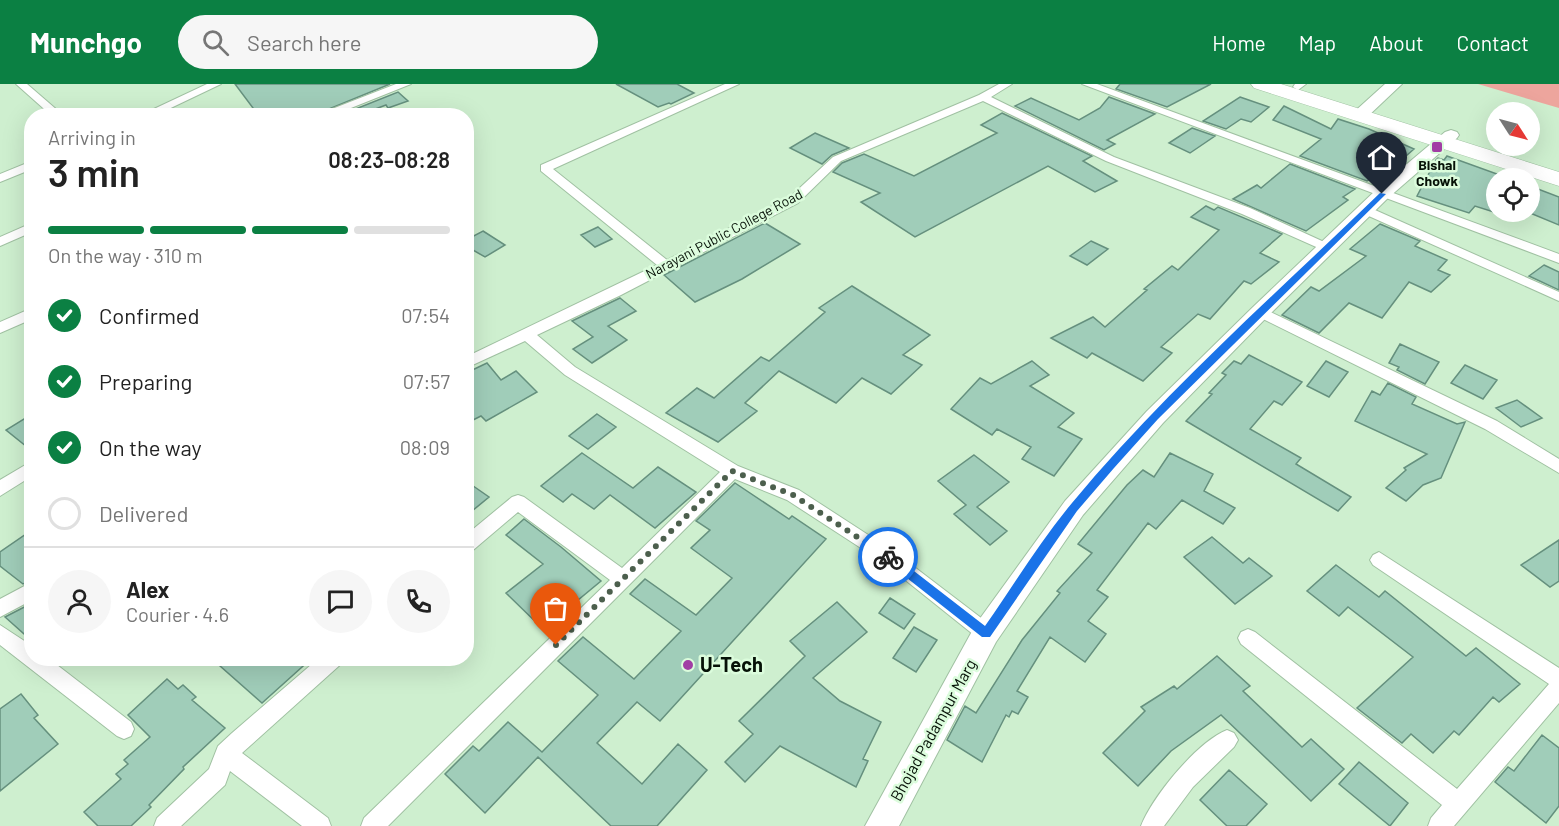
<!DOCTYPE html>
<meta charset="utf-8">
<style>
body{margin:0;font-family:Barlow,sans-serif;background:#f6f6f6;color:#222;height:100vh;display:flex;flex-direction:column;font-size:22px;white-space:nowrap}
*{box-sizing:border-box;margin:0}
p{font-size:20px;color:#767676}
.icon{flex:none;width:33px;height:33px;fill:none;stroke:currentColor;stroke-width:2;stroke-linecap:round;stroke-linejoin:round}
.map{position:relative;flex:1;overflow:hidden}
.panel{position:absolute;left:24px;top:24px;width:450px;height:558px;display:flex;flex-direction:column;background:#fff;border-radius:24px;box-shadow:0 6px 24px #0002}
.panel>*{flex:none}
.needle{width:39px;rotate:126deg}
.fabs{position:absolute;left:1486px;top:18px;display:grid;gap:12px}
.fabs a{display:grid;place-items:center;width:54px;height:54px;border-radius:50%;background:#fff;box-shadow:0 6px 24px #0002;font-size:30px}
.pin{position:absolute;display:grid;place-items:center;width:51px;height:51px;color:#fff;margin:-62px -26px;border-radius:50% 50% 50% 0;rotate:-45deg;box-shadow:0 0 6px #0007}
.pin .icon{rotate:45deg}
.courier{position:absolute;display:grid;place-items:center;width:60px;height:60px;margin:-30px;border:4px solid #1a73e8;border-radius:50%;background:#fff;color:#222;box-shadow:0 2px 8px #0007}
.headline em{font-style:normal;font-weight:600}
.headline div{display:flex;flex-direction:column-reverse}
.headline{display:flex;align-items:center;justify-content:space-between;height:102px;padding:0 24px}
h1{font-size:39px;font-weight:600;line-height:45px}
.bar{display:grid;grid-template-columns:repeat(4,1fr);gap:9px 6px;align-content:center;height:72px;padding:0 24px}
.bar i{height:8px;border-radius:4px;background:#e0e0e0}
.bar .selected{background:#0b8043}
.bar p{grid-column:span 4}
.line{display:flex;align-items:center;gap:15px;padding:0 24px;border-top:2px solid #e0e0e0}
.line div{flex:1}
.round{display:grid;place-items:center;flex:none;width:63px;height:63px;border-radius:32px;background:#f6f6f6}
ol{padding:0 24px;list-style:none}
li{display:flex;align-items:center;gap:18px;height:66px}
li p{margin-inline-start:auto}
li .icon{padding:6px;border-radius:50%;background:#0b8043;color:#fff;stroke-width:4}
li:last-child{color:#767676}
li i{width:33px;height:33px;border:3px solid #e0e0e0;border-radius:50%}
header{display:flex;align-items:center;gap:36px;box-sizing:border-box;height:84px;padding:0 30px;background:#0b8043;color:#fff}
header strong{font-size:28px}
nav{display:flex;gap:33px;margin-inline-start:auto;font-size:21px}
.search{width:420px;height:54px;background:#f6f6f6;display:flex;align-items:center;gap:15px;box-sizing:border-box;padding:0 21px;border-radius:33px;color:#767676;font-size:22px}
.map>svg:first-child{display:block}
</style>
<header>
<strong>Munchgo</strong>
<div class="search"><svg class="icon" aria-label="search" viewBox="0 0 24 24"><circle cx="10" cy="10" r="6"/><path d="M15 15l6 6"/></svg>Search here</div>
<nav><a>Home</a><a>Map</a><a>About</a><a>Contact</a></nav>
</header>
<div class="map">
<svg width="1559" height="742" viewBox="0 0 1559 742">
<rect width="100%" height="100%" fill="#ceefcf"/>
<!-- green -->
<path fill="#eda59d" d="M1478,0H1559V24Z"/>
<!-- building -->
<path fill="#a0cdb9" stroke="#65907e" stroke-width="1.5" d="M235,0H390L312,32H259Z
M616,0H677L694,9L671,20L669,19L658,23Z
M1120,0H1211L1167,23L1116,5Z
M398,8L408,17L388,24L386,21L357,32H338Z
M1109,13L1155,30L1107,56L1115,60L1104,66L1015,22L1031,14L1079,36L1100,24Z
M1240,13L1269,23L1251,38L1241,35L1226,45L1203,37Z
M1284,22L1331,45L1338,35L1369,45L1414,65L1398,79L1395,78L1367,97L1300,72L1321,55L1273,36Z
M1002,29L1092,72L1083,77L1117,97L1095,108L1048,82L915,153L861,118L880,109L833,88L842,79L864,70L914,92L997,49L981,41Z
M1192,44L1215,52L1190,69L1169,59Z
M815,49L849,64L832,71L822,80L790,64Z
M1447,72L1497,90V129L1475,122L1469,129L1417,112L1436,76L1438,74L1444,76Z
M1290,80L1355,105L1343,113L1348,116L1306,147L1233,115L1257,101L1261,104Z
M1530,102L1559,113V141L1530,129Z
M1206,122L1214,126L1218,123L1282,150L1260,169L1279,178L1251,200L1244,197L1210,235L1198,230L1161,263L1172,269L1143,297L1092,269L1087,274L1051,254L1093,233L1105,243L1147,206L1144,205L1172,182L1178,186L1219,146L1191,133Z
M765,139L800,160L742,195L695,218L664,191Z
M1380,140L1420,157L1415,162L1447,176L1438,186L1450,191L1431,208L1409,198L1382,234L1349,219L1319,249L1282,231L1311,203L1319,207L1366,172L1350,165Z
M598,143L612,155L595,163L581,151Z
M483,147L505,161L485,173L466,162V156Z
M1091,157L1108,165L1087,181L1070,172Z
M1544,181L1559,188V206L1529,192Z
M852,202L930,251L903,271L922,281L891,310L862,294L836,319L779,287L745,319L757,327L718,358L666,329L697,304L714,314L761,273L769,277L825,228L819,224Z
M620,214L636,227L608,242L627,256L592,279L573,265L593,253L572,237Z
M1400,260L1439,278L1425,300L1397,286L1399,283L1389,279Z
M1249,271L1302,298L1282,321L1274,317L1250,345L1301,374L1296,380L1351,413L1338,427L1186,337L1212,310L1209,309L1226,291L1222,289L1234,277L1241,280Z
M1032,277L1049,291L1030,302L1074,329L1058,343L1082,355L1054,392L1022,375L1031,363L997,345L992,351L951,325L980,294L991,300Z
M1326,277L1348,288L1329,313L1307,302Z
M487,279L501,296L516,287L537,308L486,337L481,332L473,336L466,329V289Z
M1465,281L1497,296L1483,315L1451,299Z
M1388,299L1416,313L1412,320L1457,340L1465,338L1441,394L1423,401L1406,417L1386,404L1406,386L1404,384L1427,370L1355,337L1372,307L1380,311Z
M1517,316L1542,334L1521,343L1496,324Z
M32,330V367L6,346Z
M597,330L616,343L588,365L569,352Z
M582,369L633,404L658,383L696,408L655,444L610,411L594,425L572,410L563,418L541,402Z
M1170,369L1213,390L1204,407L1235,424L1223,440L1182,416L1156,445L1148,439L1097,506L1108,513L1088,537L1106,550L1085,578L1050,553L1017,607L1028,613L1018,630L1012,627L1009,633L1006,631L982,678L947,656L965,622L976,629L1022,556L1060,509L1057,507L1092,469L1078,460L1127,401L1143,386L1154,393Z
M974,371L1009,398L977,423L1007,447L990,461L954,430L966,421L938,397Z
M466,397L489,413L466,432Z
M735,399L789,435L792,432L826,455L660,637L637,618L597,659L642,700L678,660L707,686L657,742H611L538,673L485,729L445,690L473,662L479,667L508,638L542,668L598,611L558,577L583,553L634,595L681,547L630,510L645,495L696,531L732,494L691,464L710,446L696,437Z
M524,435L561,463L601,497L543,545L506,509L543,480L506,451Z
M32,446V496L23,500L0,482V468Z
M1212,453L1243,479L1249,474L1272,492L1235,520L1184,473Z
M1559,456V497L1550,503L1521,481Z
M1336,481L1379,513L1385,507L1466,572L1476,564L1520,600L1499,618L1493,613L1459,651L1454,647L1433,669L1411,650L1402,659L1357,624L1413,573L1348,523L1339,532L1307,507Z
M890,514L915,530L904,545L879,529Z
M837,518L867,548L813,594L840,617L881,638L863,675L868,677L856,703L780,662L745,698L725,678L753,650L739,637L805,572L790,557Z
M32,519V557L5,533Z
M914,543L937,556L916,588L893,574Z
M1217,572L1250,602L1243,607L1302,663L1311,655L1344,685L1311,717L1221,631L1171,667L1138,702L1103,669L1145,627L1141,623L1174,602L1177,605Z
M211,574H312L262,619Z
M167,595L178,605L183,601L196,613L192,616L225,644L183,683L184,685L149,721L151,723L131,742H98L84,728L121,695L116,690L128,680L124,676L150,653L128,631Z
M21,610L38,631L34,634L58,660L0,707V625Z
M1542,651L1559,664V722L1546,739L1495,698L1508,683L1514,687Z
M1359,678L1408,719L1390,742L1339,700Z
M1229,686L1267,720L1246,742H1227L1200,716Z"/>
<g fill="none" stroke-linecap="round" stroke-linejoin="round">
<defs>
<path id="street" d="M16,0H27L64,32H52Z
M207,0H221L154,32H139Z
M396,0H411L331,32H314Z
M725,0H739L553,85L667,176L790,113L833,73L979,11L999,0H1012L991,13L1114,73L1250,124L1335,163L1333,166H1323L1242,130L1106,77L983,17L841,77L798,119L621,211L537,251L575,283L738,382L799,406L896,469L993,543L996,549L993,555L986,558L979,555L884,479L787,416L735,395L388,742H361L364,734L610,496L518,428L472,467L466,469V451L512,413L518,411L524,413L622,484L720,388L565,291L525,257L466,284V273L657,181L541,87V81Z
M1082,0H1097L1559,170V179Z
M1295,0H1306L1298,6L1293,3Z
M32,77V85L0,98V90Z
M1366,122L1559,208V217L1362,129L1360,126Z
M32,139V148L0,162V153Z
M1260,223L1497,337L1559,375V389L1485,345L1255,231L1253,228L1255,225Z
M32,224V235L0,249V238Z
M32,377V392L0,412V396Z
M1379,468L1559,584V619L1454,742H1428L1431,734L1442,721L1241,560L1238,554L1241,548L1248,545L1255,548L1457,705L1549,600L1373,481L1370,476L1373,471Z
M32,498V516L0,533V515Z
M0,541L32,562V574H48L131,638L134,645L131,652L124,655L117,652L0,561Z
M319,574H344L341,580L242,669L328,734L331,742H302L230,687L225,701L181,742H154L157,734L209,685L218,662L232,649Z
M1227,646L1234,649L1238,656L1234,663L1193,703L1164,742H1141C1153,712 1197,658 1227,646Z"/>
<path id="secondary" d="M1385,0H1402L1366,34H1354L1352,31L1354,28Z
M1451,46L1457,48L1459,51L1457,54L1388,114L1267,233L1163,339L1083,431L996,558L899,742H865L976,540L1065,417L1147,327L1253,223L1376,106L1445,48Z"/>
<path id="highway" d="M1251,0H1281L1559,88V102L1254,4Z"/>
</defs>
<!-- street casing -->
<use href="#street" stroke="#a0c1a2" stroke-width="2"/>
<!-- secondary casing -->
<use href="#secondary" stroke="#a0c1a2" stroke-width="2"/>
<!-- highway casing -->
<use href="#highway" stroke="#a0c1a2" stroke-width="1"/>
<!-- street -->
<use href="#street" fill="#fff" fill-rule="evenodd"/>
<!-- secondary -->
<use href="#secondary" fill="#fff" fill-rule="evenodd"/>
<!-- highway -->
<use href="#highway" fill="#fff" fill-rule="evenodd"/>
</g>
<!-- route -->
<path fill="#1a73e8" d="M1380,109L1386,110L1158,335L1114,384L1077,427L990,553H982L884,476V470H892L985,542C1014,501 1040,457 1072,419C1165,307 1276,210 1380,109Z"/>
<g fill="none" stroke-linecap="round" stroke-linejoin="round">
<!-- done -->
<path stroke="#4c5f4d" stroke-width="6" stroke-dasharray="0 10.8" d="M556,561L732,387L793,411L888,473"/>
</g>
<!-- markers -->
<g fill="#a13ea4" stroke="#dbfcdc" stroke-width="2">
<rect x="1431" y="57" width="12" height="12" rx="3"/>
<circle cx="688" cy="581" r="6"/>
</g>
<g text-anchor="middle" stroke-width="5" stroke-linejoin="round" paint-order="stroke">
<!-- far-poi labels -->
<g font-size="14" font-weight="bold" fill="#061107" stroke="#dbfcdc">
<text x="1437" y="86">Bishal<tspan x="1437" dy="16">Chowk</tspan></text>
</g>
<!-- far-street labels -->
<g font-size="14" fill="#061107" stroke="#dbfcdc">
<text transform="translate(724 150) rotate(-28)" y="5">Narayani Public College Road</text>
</g>
<!-- street labels -->
<g font-size="16" fill="#061107" stroke="#dbfcdc">
<text transform="translate(933 646) rotate(-61)" y="6">Bhojad Padampur Marg</text>
</g>
<!-- near-poi labels -->
<g font-size="20" font-weight="bold" fill="#061107" stroke="#dbfcdc" text-anchor="start">
<text x="700" y="588">U-Tech</text>
</g>
</g>
</svg>
<div class="fabs">
<a><svg class="needle" viewBox="-14 -14 28 28"><path d="M0-13l5 13h-10z" fill="#e53935"/><path d="M0 13l5-13h-10z" fill="#767676"/></svg></a>
<a><svg class="icon" aria-label="locate" viewBox="0 0 24 24"><circle cx="12" cy="12" r="6"/><path d="M12 2v4M12 18v4M2 12h4M18 12h4"/></svg></a>
</div>
<div class="pin" style="left:556px;top:561px;background:#ea580c"><svg class="icon" aria-label="bag" viewBox="0 0 24 24"><path d="M5 8h14l-1 12H6zM9 8a3 3 0 0 1 6 0"/></svg></div>
<div class="pin" style="left:1382px;top:110px;background:#1f2937"><svg class="icon" aria-label="home" viewBox="0 0 24 24"><path d="M3 11l9-7 9 7M6 9v11h12V9"/></svg></div>
<div class="courier" style="left:888px;top:473px"><svg class="icon" aria-label="bike" viewBox="0 0 24 24"><circle cx="6" cy="16" r="4"/><circle cx="18" cy="16" r="4"/><path d="M6 16l4-8h5l3 8M10 8l3 8H6M13 5h3"/></svg></div>
<section class="panel">
<div class="headline"><div><h1>3 min</h1><p>Arriving in</p></div><em>08:23–08:28</em></div>
<div class="bar"><i class="selected"></i><i class="selected"></i><i class="selected"></i><i></i><p>On the way · 310 m</p></div>
<ol>
<li><svg class="icon" aria-label="check" viewBox="0 0 24 24"><path d="M5 12l5 5 9-10"/></svg>Confirmed<p>07:54</p></li>
<li><svg class="icon" aria-label="check" viewBox="0 0 24 24"><path d="M5 12l5 5 9-10"/></svg>Preparing<p>07:57</p></li>
<li><svg class="icon" aria-label="check" viewBox="0 0 24 24"><path d="M5 12l5 5 9-10"/></svg>On the way<p>08:09</p></li>
<li><i></i>Delivered</li>
</ol>
<div class="line" style="height:108px"><a class="round"><svg class="icon" aria-label="person" viewBox="0 0 24 24"><circle cx="12" cy="8" r="4"/><path d="M4 21q1-7 8-7t8 7"/></svg></a><div><b>Alex</b><p>Courier · 4.6</p></div><a class="round"><svg class="icon" aria-label="chat" viewBox="0 0 24 24"><path d="M4 5h16v11H9l-5 4z"/></svg></a><a class="round"><svg class="icon" aria-label="phone" viewBox="0 0 24 24"><path d="M5 4h4l2 5-3 2q2 4 5 5l2-3 5 2v4C11 20 4 13 5 4z"/></svg></a></div>
</section>
</div>
